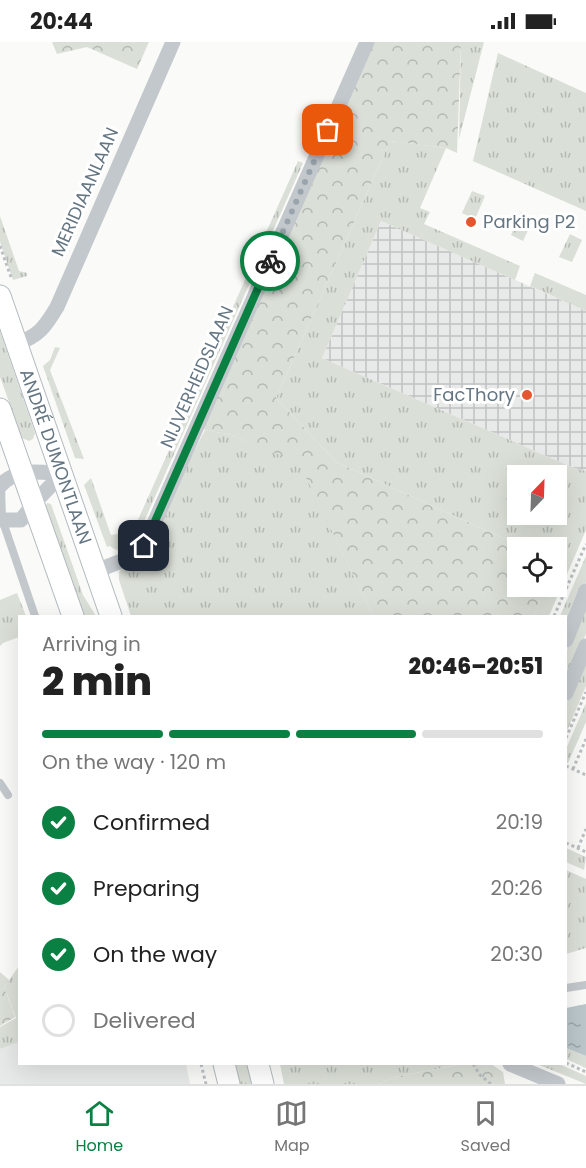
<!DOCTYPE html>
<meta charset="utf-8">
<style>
body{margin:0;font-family:Poppins,sans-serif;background:#f6f6f6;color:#222;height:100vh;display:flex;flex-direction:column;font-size:22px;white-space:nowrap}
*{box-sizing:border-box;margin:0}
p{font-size:20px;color:#767676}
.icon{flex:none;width:33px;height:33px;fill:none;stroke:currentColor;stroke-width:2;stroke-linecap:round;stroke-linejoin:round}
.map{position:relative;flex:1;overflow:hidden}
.drawer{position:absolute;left:18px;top:573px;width:549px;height:450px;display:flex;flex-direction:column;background:#fff;border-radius:0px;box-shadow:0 6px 24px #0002}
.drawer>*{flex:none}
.needle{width:39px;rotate:23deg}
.controls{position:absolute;left:507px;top:423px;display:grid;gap:12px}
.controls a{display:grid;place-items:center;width:60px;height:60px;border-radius:0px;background:#fff;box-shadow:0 6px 24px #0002;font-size:30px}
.pin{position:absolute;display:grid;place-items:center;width:51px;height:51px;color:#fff;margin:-26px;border-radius:12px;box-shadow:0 3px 9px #0006}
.courier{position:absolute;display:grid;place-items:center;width:60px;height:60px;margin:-30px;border:4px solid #0b8043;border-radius:50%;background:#fff;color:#222;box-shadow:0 2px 8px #0007}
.head em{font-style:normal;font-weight:800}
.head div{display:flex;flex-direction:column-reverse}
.head{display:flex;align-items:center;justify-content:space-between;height:102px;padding:0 24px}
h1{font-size:39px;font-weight:800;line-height:45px}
.bar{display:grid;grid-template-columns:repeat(4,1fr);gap:9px 6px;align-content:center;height:72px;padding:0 24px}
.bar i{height:8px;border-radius:4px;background:#e0e0e0}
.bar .current{background:#0b8043}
.bar p{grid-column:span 4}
ol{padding:0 24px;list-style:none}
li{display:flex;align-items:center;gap:18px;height:66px}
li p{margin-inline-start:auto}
li .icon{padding:6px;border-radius:50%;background:#0b8043;color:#fff;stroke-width:4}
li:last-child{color:#767676}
li i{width:33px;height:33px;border:3px solid #e0e0e0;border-radius:50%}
.status{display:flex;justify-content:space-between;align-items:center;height:42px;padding:0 30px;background:#fff;direction:ltr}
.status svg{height:16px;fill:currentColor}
.tab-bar{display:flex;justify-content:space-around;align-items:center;height:84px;border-top:2px solid #e0e0e0;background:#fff;font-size:16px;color:#767676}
.tab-bar a{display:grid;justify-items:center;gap:3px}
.tab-bar .current{color:#0b8043}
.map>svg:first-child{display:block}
</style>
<div class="status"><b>20:44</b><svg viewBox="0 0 49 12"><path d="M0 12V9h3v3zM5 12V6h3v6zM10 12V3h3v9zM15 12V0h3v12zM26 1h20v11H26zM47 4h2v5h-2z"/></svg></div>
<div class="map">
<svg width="586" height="1042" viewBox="0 0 586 1042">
<defs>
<pattern id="industrial-grid" width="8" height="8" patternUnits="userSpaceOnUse" patternTransform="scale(1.5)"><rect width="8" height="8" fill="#e8e9e9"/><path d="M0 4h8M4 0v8" fill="none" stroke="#c0c1c2"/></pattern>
<pattern id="grass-tufts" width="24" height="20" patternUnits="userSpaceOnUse" patternTransform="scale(1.5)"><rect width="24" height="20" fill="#dadfd7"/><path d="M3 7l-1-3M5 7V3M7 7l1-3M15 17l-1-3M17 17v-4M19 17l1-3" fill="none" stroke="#b4b9b4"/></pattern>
<pattern id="forest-crowns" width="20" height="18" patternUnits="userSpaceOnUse" patternTransform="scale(1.5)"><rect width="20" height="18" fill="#dadfd7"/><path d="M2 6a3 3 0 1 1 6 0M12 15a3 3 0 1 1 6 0" fill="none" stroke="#b4b9b4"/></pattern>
<pattern id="water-ripples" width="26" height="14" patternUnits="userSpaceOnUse" patternTransform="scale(1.5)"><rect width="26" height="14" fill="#bbc7cb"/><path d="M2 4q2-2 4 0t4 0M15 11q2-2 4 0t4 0" fill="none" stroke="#9ca6aa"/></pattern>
</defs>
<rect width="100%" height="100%" fill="#fafaf8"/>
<!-- built -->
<path fill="#e8e9e9" d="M19,1000L20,1022H186L190,1042H0V1007Z"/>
<!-- industrial -->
<path fill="url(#industrial-grid)" d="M381,179L586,269V429L574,426L322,316Z"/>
<!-- grass -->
<path fill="url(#grass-tufts)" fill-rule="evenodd" d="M461,0H484L459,97Z
M498,11L586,51V169L473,119Z
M390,99L446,106L420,166L430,170L424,182L520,224L515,238L381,179L322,316L574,426L586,429V488L549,574H534L540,560L534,545L556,544V506L517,507L516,502L336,420L276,356ZM518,434H556V472H518Z
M298,119L303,121L135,500C128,508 119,512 110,504L107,505L84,443L91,436L111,493L133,489Z
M472,149L485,154L475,177L462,171Z
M521,170L534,176L523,199L511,193Z
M0,174L19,229L27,231V234L13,238L0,200Z
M570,192L582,198L572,220L559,215Z
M535,231L586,253V269L530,244Z
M0,289L35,391L33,397L29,399L22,396L0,335Z
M55,305L60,306L50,328L84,417L75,416L43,324L50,318Z
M205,388L232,393L299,420L373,574H131L119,538V530L166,464Z
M47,461L51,462L83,553L96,574H83L45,466Z
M586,514V540L566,587V574H560Z
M17,551L26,574H20L19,595L3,601L0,604V558Z
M586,563V592L566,639V610Z
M586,616V644L566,691V663Z
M586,661V680L568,721L566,720V707Z
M566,806L586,815L584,828L566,820Z
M566,828L586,837V906L566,912Z
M19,924V1000L0,1007V985L16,976L4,945Z
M566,1006L586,1014V1026L566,1017Z
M234,1022H249L254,1042H239Z
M280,1022H462L395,1035L378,1042H284Z
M537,1022H559L586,1034V1042Z"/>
<!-- forest -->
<path fill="url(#forest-crowns)" d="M52,0H149L137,27L87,5L57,12Z
M371,0H461L457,111L446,106L390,99L276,356L336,420L516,502L518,507V544L534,545L540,560L534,574H373L299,421L232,393L205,388L202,384Z
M0,930L9,938L4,945L15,975L0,984Z
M463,1022H491L503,1030L505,1042H378L395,1035Z"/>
<!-- water -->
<path fill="url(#water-ripples)" d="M586,962V1014L566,1006V966Z"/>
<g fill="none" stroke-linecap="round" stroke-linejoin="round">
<defs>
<g id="secondary">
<path id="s1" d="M0,254L111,574"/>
<path d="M0,367L73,574"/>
<path d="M224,1022L229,1042"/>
<path d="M258,1022L263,1042"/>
</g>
</defs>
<!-- secondary casing -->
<use href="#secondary" stroke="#b3babf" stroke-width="23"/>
<!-- path -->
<path stroke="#bbbfc2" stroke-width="3" stroke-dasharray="3 3" stroke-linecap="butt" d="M0,204L12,238
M554,574L586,502
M566,696L586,650
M566,724L586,733
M573,727L586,697
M566,801L586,810
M578,806L586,787
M566,1021L586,1030
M201,1022L206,1042
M473,1022L480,1033L491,1042"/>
<!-- service -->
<path stroke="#c3c8cc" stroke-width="8" d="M1,443L2,477L35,574
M0,741L8,753
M566,946L586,943"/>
<!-- minor -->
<path stroke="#c3c8cc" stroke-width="15" d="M16,302C39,294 45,285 57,265L173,0
M0,444C17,425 39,430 62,432
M0,478H21L35,460L62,432
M96,529L129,516L144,504L367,0
M566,598L586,549
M566,651L586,604
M510,1022L558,1042"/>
<!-- secondary -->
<use href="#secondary" stroke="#fff" stroke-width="21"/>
</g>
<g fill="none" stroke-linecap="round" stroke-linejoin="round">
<!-- done -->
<path stroke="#99a4ac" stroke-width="6" stroke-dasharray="0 10.8" d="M270,219L328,88"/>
<!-- route -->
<path stroke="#0b8043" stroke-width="8" d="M144,504L270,219"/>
</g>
<!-- markers -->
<g fill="#e4572e" stroke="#fff" stroke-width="2">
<circle cx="471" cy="180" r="6"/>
<circle cx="527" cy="353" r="6"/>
</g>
<g text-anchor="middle" stroke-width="6" stroke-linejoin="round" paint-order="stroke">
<!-- street labels -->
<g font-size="18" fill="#657683" stroke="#fff">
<text transform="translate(85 150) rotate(-66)" y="6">MERIDIAANLAAN</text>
<text transform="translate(197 335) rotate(-66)" y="6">NIJVERHEIDSLAAN</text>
<text dy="6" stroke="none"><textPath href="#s1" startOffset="170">ANDRÉ DUMONTLAAN</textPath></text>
</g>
<!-- poi labels -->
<g font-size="18" fill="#657683" stroke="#fff" text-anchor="start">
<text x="483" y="186">Parking P2</text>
<text x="515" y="359" text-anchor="end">FacThory</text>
</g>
</g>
</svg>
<div class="controls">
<a><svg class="needle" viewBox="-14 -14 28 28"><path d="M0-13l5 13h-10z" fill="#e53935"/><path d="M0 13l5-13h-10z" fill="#767676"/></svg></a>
<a><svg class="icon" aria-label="locate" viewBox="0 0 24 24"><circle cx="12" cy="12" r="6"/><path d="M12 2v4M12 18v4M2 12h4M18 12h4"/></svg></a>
</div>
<div class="pin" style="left:328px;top:88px;background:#ea580c"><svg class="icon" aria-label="bag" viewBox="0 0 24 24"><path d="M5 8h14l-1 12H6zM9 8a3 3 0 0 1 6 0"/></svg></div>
<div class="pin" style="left:144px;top:504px;background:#1f2937"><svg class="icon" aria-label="home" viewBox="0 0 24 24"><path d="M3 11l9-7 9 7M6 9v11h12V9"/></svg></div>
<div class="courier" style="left:270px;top:219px"><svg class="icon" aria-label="bike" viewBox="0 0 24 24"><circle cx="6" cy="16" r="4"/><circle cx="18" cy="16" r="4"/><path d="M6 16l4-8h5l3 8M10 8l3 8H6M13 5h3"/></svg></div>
<section class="drawer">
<div class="head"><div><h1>2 min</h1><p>Arriving in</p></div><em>20:46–20:51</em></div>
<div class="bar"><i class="current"></i><i class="current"></i><i class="current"></i><i></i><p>On the way · 120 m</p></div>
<ol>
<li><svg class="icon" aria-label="check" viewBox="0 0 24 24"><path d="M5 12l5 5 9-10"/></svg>Confirmed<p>20:19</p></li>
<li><svg class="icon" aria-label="check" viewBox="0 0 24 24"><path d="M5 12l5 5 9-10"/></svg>Preparing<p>20:26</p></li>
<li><svg class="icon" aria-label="check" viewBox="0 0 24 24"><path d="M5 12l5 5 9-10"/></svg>On the way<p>20:30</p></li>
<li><i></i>Delivered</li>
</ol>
</section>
</div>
<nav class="tab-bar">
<a class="current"><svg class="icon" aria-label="home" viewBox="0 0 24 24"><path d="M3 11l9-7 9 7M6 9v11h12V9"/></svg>Home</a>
<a><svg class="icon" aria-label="map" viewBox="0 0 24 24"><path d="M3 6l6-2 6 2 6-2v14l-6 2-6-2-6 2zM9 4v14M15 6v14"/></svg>Map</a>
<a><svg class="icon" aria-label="saved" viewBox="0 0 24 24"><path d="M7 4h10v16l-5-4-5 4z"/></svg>Saved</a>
</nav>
